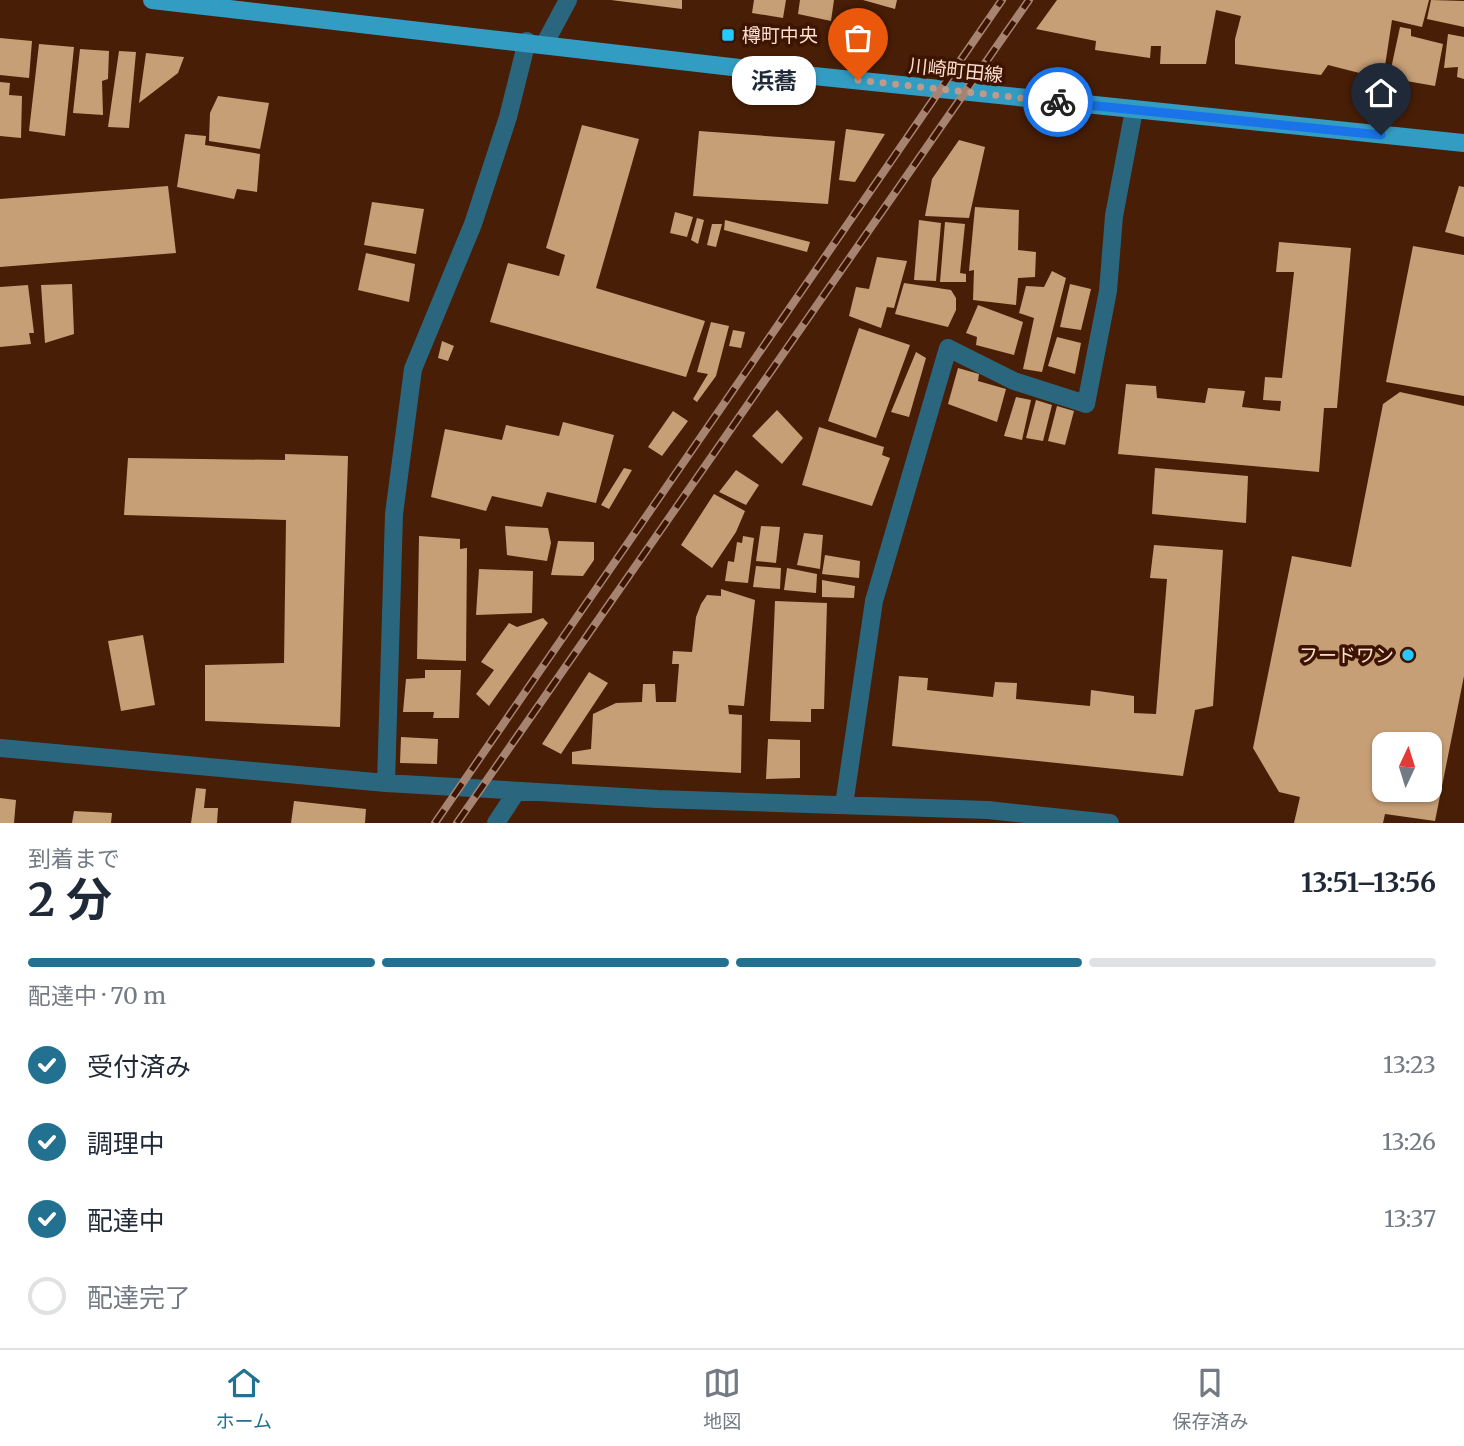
<!DOCTYPE html>
<html lang="ja">
<meta charset="utf-8">
<style>
body{margin:0;font-family:Merriweather,"Noto Sans JP",serif;background:#f2f2f3;color:#1f2937;height:100vh;display:flex;flex-direction:column;font-size:26px;white-space:nowrap}
*{box-sizing:border-box;margin:0}
p{font-size:23px;color:#747a83}
.icon{flex:none;width:38px;height:38px;fill:none;stroke:currentColor;stroke-width:2;stroke-linecap:round;stroke-linejoin:round}
.map{position:relative;height:823px;overflow:hidden}
.sheet{display:flex;flex-direction:column;background:#fff;flex:1}
.sheet>*{flex:none}
.needle{width:46px;rotate:4deg}
.buttons{position:absolute;left:1372px;top:732px;display:grid;gap:14px}
.buttons a{display:grid;place-items:center;width:70px;height:70px;border-radius:14px;background:#fff;box-shadow:0 2px 5px #0004;font-size:35px}
.pin{position:absolute;display:grid;place-items:center;width:60px;height:60px;color:#fff;margin:-72px -30px;border-radius:50% 50% 50% 0;rotate:-45deg;box-shadow:0 0 7px #0007}
.pin .icon{rotate:45deg}
.courier{position:absolute;display:grid;place-items:center;width:70px;height:70px;margin:-35px;border:5px solid #1a73e8;border-radius:50%;background:#fff;color:#222;box-shadow:0 2px 9px #0007}
.bubble{position:absolute;height:49px;border-radius:21px;background:#fff;box-shadow:0 2px 5px #0004;font-size:23px;font-weight:700;line-height:49px;text-align:center}
.headline em{font-style:normal;font-weight:700}
.headline div{display:flex;flex-direction:column-reverse}
.headline{display:flex;align-items:center;justify-content:space-between;height:119px;padding:0 28px}
h1{font-size:46px;font-weight:700;line-height:52px}
.bar{display:grid;grid-template-columns:repeat(4,1fr);gap:10px 7px;align-content:center;height:84px;padding:0 28px}
.bar i{height:9px;border-radius:5px;background:#e0e1e3}
.bar .on{background:#227191}
.bar p{grid-column:span 4}
ol{padding:0 28px;list-style:none}
li{display:flex;align-items:center;gap:21px;height:77px}
li p{margin-inline-start:auto}
li .icon{padding:7px;border-radius:50%;background:#227191;color:#fff;stroke-width:4}
li:last-child{color:#747a83}
li i{width:38px;height:38px;border:4px solid #e0e1e3;border-radius:50%}
.tab-bar{display:flex;justify-content:space-around;align-items:center;height:98px;border-top:2px solid #e0e1e3;background:#fff;font-size:19px;color:#747a83}
.tab-bar a{display:grid;justify-items:center;gap:4px}
.tab-bar .on{color:#227191}
.map>svg:first-child{display:block}
</style>
<div class="map">
<svg width="1464" height="823" viewBox="0 0 1464 823">
<rect width="100%" height="100%" fill="#481e06"/>
<!-- building -->
<path fill="#c79f76" fill-rule="evenodd" d="M611,0H682V9Z
M754,0H786L783,18L752,13Z
M800,0H834L831,21L798,14Z
M863,0H897L895,9Z
M1057,0H1429L1422,27L1392,20L1383,79L1328,65L1321,75L1235,64V39L1241,16L1216,10L1206,64H1160L1161,46H1151L1150,58L1095,50L1096,41L1036,29Z
M1431,0L1464,1V27L1427,19Z
M1400,27L1411,29V36L1443,44L1435,86L1389,78Z
M1448,34L1464,37V79L1457,77L1458,67L1444,68Z
M0,38L32,41L29,78L0,75Z
M39,44L74,47L65,136L29,131Z
M80,49L109,51L108,79L102,81L103,115L73,113Z
M119,51L136,52L129,128L108,127Z
M146,53L184,57L178,73L139,103Z
M0,82L10,83L9,95L22,96L21,138L0,136Z
M218,96L269,103L260,149L209,141L210,113Z
M582,125L639,139L596,288L705,321L686,377L490,322L508,263L559,276L565,255L546,248Z
M846,129L885,134L855,182L839,180Z
M699,131L835,141L828,204L693,196Z
M185,134L206,136L205,145L260,154L257,192L237,189L234,199L177,187Z
M959,140L985,147L969,218L925,216L932,179Z
M168,186L176,253L0,267V199Z
M1459,186L1464,187V237L1445,232Z
M372,202L424,209L416,254L364,245Z
M975,207L1019,210L1018,250L1036,252L1035,277L1018,278L1016,305L973,300L974,270L969,271Z
M675,212L693,217L687,237L670,233Z
M697,218L704,220L698,244L691,240Z
M725,220L810,242L807,252L724,230Z
M919,220L941,223L936,281L914,280Z
M945,222L965,224L960,273L966,274V282H940Z
M712,224H722L716,247L707,245Z
M1279,242L1351,248L1337,408H1324L1319,472L1118,454L1126,384L1156,386L1157,398L1205,403L1208,388L1245,391L1242,407L1280,411L1281,401L1263,400L1265,377L1282,378L1294,272H1276Z
M1413,246L1464,255V396L1386,382Z
M366,253L415,264L409,302L358,290Z
M877,257L907,261L894,308L887,307L881,328L849,316L856,287L869,289Z
M1052,271L1066,278L1042,372L1023,369L1034,318L1019,313L1026,286L1044,287Z
M904,283L951,290L956,298V310L948,327L895,314Z
M72,284L74,334L45,343L41,285Z
M1070,284L1091,289L1081,330L1060,327Z
M28,285L34,333H29L31,344L0,347V287Z
M978,305L1023,322L1014,355L976,345L977,337L966,333Z
M711,322L729,326L716,376L697,402L693,399L708,374L697,372Z
M859,328L910,345L876,438L828,421Z
M733,330L745,332L741,348L729,346Z
M1057,337L1081,343L1075,374L1048,366Z
M442,341L454,346L448,361L438,358Z
M916,352L926,358L909,417L891,412Z
M958,368L979,374L978,381L1006,389L997,422L948,404Z
M1400,392L1464,406V676L1435,821L1385,814L1383,823H1294L1300,797L1279,792L1253,748L1292,556L1351,567L1383,404ZM1384,744H1430V789H1384Z
M1016,397L1031,400L1022,440L1004,436Z
M1036,400L1052,405L1043,441L1026,438Z
M1057,406L1074,411L1065,445L1048,441Z
M777,410L803,438L782,464L752,436Z
M673,411L688,421L662,456L648,447Z
M563,422L614,435L596,503L547,492L542,507L492,496L486,511L431,497L445,429L502,440L506,425L559,436Z
M819,427L884,447L882,455L890,458L872,506L802,485Z
M285,454L348,456L340,727L205,721V665L284,663L286,520L124,515L128,458L285,460Z
M624,468L632,470L609,509L601,505Z
M1155,468L1248,476L1246,523L1152,514Z
M736,470L759,485L746,505L719,492Z
M714,494L745,511L736,532L712,568L681,545Z
M505,526L548,528L551,543L547,561L507,555Z
M761,526L780,527L776,563L756,561Z
M804,533L823,535L820,569L797,565Z
M419,536L460,539V549L467,548L466,661L417,659Z
M743,536L754,538L748,583L725,581L728,561L734,562L737,542L742,543Z
M558,541L594,542V560L583,576L551,575Z
M1154,545L1223,550L1213,706L1195,710L1183,776L892,746L899,676L928,678L927,690L993,697L995,682L1017,683L1016,699L1090,706L1091,690L1134,696V713L1156,714L1167,579L1150,578Z
M825,555L860,561L859,578L822,574Z
M756,566L781,568L780,589L753,587Z
M787,568L817,574L816,593L784,590Z
M479,569L533,571L532,613L476,615Z
M822,580L855,586L854,598L822,597Z
M721,589L755,600L744,706L728,705L729,714L742,715L741,773L572,764V752L591,749L593,714L616,703L642,702L643,684H655L656,702H676L679,664H672L673,651L692,652L696,617L701,604L707,595L721,596Z
M775,601L827,603L824,709H811V722L770,721Z
M543,618L548,623L489,706L476,694L494,670L481,662L509,623L517,627Z
M143,635L155,705L121,711L108,641Z
M425,670H461L459,718H433L434,712H403L406,679L425,678Z
M589,672L608,683L561,754L542,744Z
M401,737L438,739L437,764L400,763Z
M768,739L800,740V778L766,779Z
M196,788L206,789L204,808H218L217,823H191Z
M0,798L16,800L14,823H0Z
M294,801L366,809L365,823H291Z
M74,811L112,813L111,823H72Z"/>
<g fill="none" stroke-linecap="round" stroke-linejoin="round">
<!-- minor -->
<path stroke="#2a667e" stroke-width="18" d="M545,43L568,0
M0,748L386,783L658,799L988,810L1110,823
M386,783L394,514L413,369L473,224L508,117L527,41
M844,805L874,601L948,348L1014,381L1086,404L1108,291L1114,216L1134,110
M496,823L517,791"/>
<!-- major -->
<path stroke="#339cc2" stroke-width="18" d="M152,0L775,72L1464,143"/>
<defs>
<path id="rail" d="M435,823L1002,0
M457,823L1029,0"/>
</defs>
<!-- rail casing -->
<use href="#rail" stroke="#a78472" stroke-width="8"/>
<!-- rail -->
<use href="#rail" stroke="#3d1400" stroke-width="5" stroke-dasharray="16" stroke-linecap="butt"/>
</g>
<g fill="none" stroke-linecap="round" stroke-linejoin="round">
<!-- done -->
<path stroke="#bc9b8a" stroke-width="7" stroke-dasharray="0 12.6" d="M858,80L1058,102"/>
<!-- route -->
<path stroke="#1a73e8" stroke-width="9" d="M1058,102L1381,135"/>
</g>
<!-- markers -->
<g fill="#25c9fe" stroke="#3d1400" stroke-width="2.5">
<rect x="721" y="28" width="14" height="14" rx="3.5"/>
<circle cx="1408" cy="655" r="7"/>
</g>
<g text-anchor="middle" stroke-width="7" stroke-linejoin="round" paint-order="stroke">
<!-- poi labels -->
<g font-size="19" fill="#fbded1" stroke="#3d1400" text-anchor="start">
<text x="742" y="42">樽町中央</text>
<text x="1394" y="662" text-anchor="end">フードワン</text>
</g>
<!-- street labels -->
<g font-size="19" fill="#fbded1" stroke="#3d1400">
<text transform="translate(956 70) rotate(6)" y="7">川崎町田線</text>
</g>
</g>
</svg>
<div class="buttons">
<a><svg class="needle" viewBox="-14 -14 28 28"><path d="M0-13l5 13h-10z" fill="#e53935"/><path d="M0 13l5-13h-10z" fill="#747a83"/></svg></a>
</div>
<div class="pin" style="left:858px;top:80px;background:#ea580c"><svg class="icon" aria-label="bag" viewBox="0 0 24 24"><path d="M5 8h14l-1 12H6zM9 8a3 3 0 0 1 6 0"/></svg></div>
<div class="pin" style="left:1381px;top:135px;background:#1f2937"><svg class="icon" aria-label="home" viewBox="0 0 24 24"><path d="M3 11l9-7 9 7M6 9v11h12V9"/></svg></div>
<div class="courier" style="left:1058px;top:102px"><svg class="icon" aria-label="bike" viewBox="0 0 24 24"><circle cx="6" cy="16" r="4"/><circle cx="18" cy="16" r="4"/><path d="M6 16l4-8h5l3 8M10 8l3 8H6M13 5h3"/></svg></div>
<div class="bubble" style="left:732px;top:56px;width:84px">浜蕎</div>
</div>
<section class="sheet">
<div class="headline"><div><h1>2 分</h1><p>到着まで</p></div><em>13:51–13:56</em></div>
<div class="bar"><i class="on"></i><i class="on"></i><i class="on"></i><i></i><p>配達中 · 70 m</p></div>
<ol>
<li><svg class="icon" aria-label="check" viewBox="0 0 24 24"><path d="M5 12l5 5 9-10"/></svg>受付済み<p>13:23</p></li>
<li><svg class="icon" aria-label="check" viewBox="0 0 24 24"><path d="M5 12l5 5 9-10"/></svg>調理中<p>13:26</p></li>
<li><svg class="icon" aria-label="check" viewBox="0 0 24 24"><path d="M5 12l5 5 9-10"/></svg>配達中<p>13:37</p></li>
<li><i></i>配達完了</li>
</ol>
</section>
<nav class="tab-bar">
<a class="on"><svg class="icon" aria-label="home" viewBox="0 0 24 24"><path d="M3 11l9-7 9 7M6 9v11h12V9"/></svg>ホーム</a>
<a><svg class="icon" aria-label="map" viewBox="0 0 24 24"><path d="M3 6l6-2 6 2 6-2v14l-6 2-6-2-6 2zM9 4v14M15 6v14"/></svg>地図</a>
<a><svg class="icon" aria-label="saved" viewBox="0 0 24 24"><path d="M7 4h10v16l-5-4-5 4z"/></svg>保存済み</a>
</nav>
